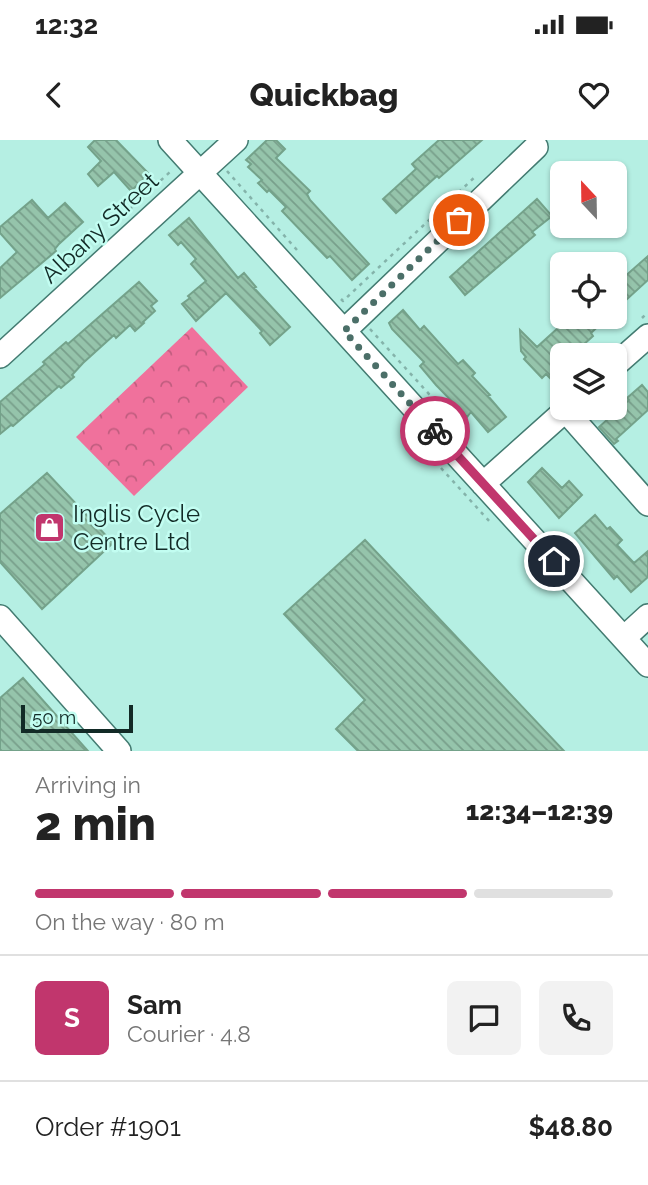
<!DOCTYPE html>
<meta charset="utf-8">
<style>
body{margin:0;font-family:Raleway,sans-serif;background:#f2f2f2;color:#222;height:100vh;display:flex;flex-direction:column;font-size:26px;white-space:nowrap}
*{box-sizing:border-box;margin:0}
p{font-size:23px;color:#767676}
.icon{flex:none;width:38px;height:38px;fill:none;stroke:currentColor;stroke-width:2;stroke-linecap:round;stroke-linejoin:round}
.map{position:relative;height:611px;overflow:hidden}
.panel{display:flex;flex-direction:column;background:#fff;flex:1}
.panel>*{flex:none}
.needle{width:46px;rotate:338deg}
.controls{position:absolute;left:550px;top:21px;display:grid;gap:14px}
.controls a{display:grid;place-items:center;width:77px;height:77px;border-radius:10px;background:#fff;box-shadow:0 2px 5px #0004;font-size:35px}
.scale{position:absolute;left:21px;bottom:18px;width:112px;box-sizing:border-box;padding-left:7px;border:4px solid #122a26;border-top:0;font-size:19px;line-height:24px;white-space:nowrap;color:#122a26;-webkit-text-stroke:5px #c2fdf1;paint-order:stroke}
.pin{position:absolute;display:grid;place-items:center;width:60px;height:60px;color:#fff;margin:-30px;border:4px solid #fff;border-radius:50%;box-shadow:0 2px 7px #0007}
.courier{position:absolute;display:grid;place-items:center;width:70px;height:70px;margin:-35px;border:5px solid #c1366d;border-radius:50%;background:#fff;color:#222;box-shadow:0 2px 9px #0007}
.head em{font-style:normal;font-weight:800}
.head div{display:flex;flex-direction:column-reverse}
.head{display:flex;align-items:center;justify-content:space-between;height:119px;padding:0 35px}
h1{font-size:46px;font-weight:800;line-height:52px}
.bar{display:grid;grid-template-columns:repeat(4,1fr);gap:10px 7px;align-content:center;height:84px;padding:0 35px}
.bar i{height:9px;border-radius:5px;background:#e0e0e0}
.bar .active{background:#c1366d}
.bar p{grid-column:span 4}
.line{display:flex;align-items:center;gap:18px;padding:0 35px;border-top:2px solid #e0e0e0}
.line div{flex:1}
.round{display:grid;place-items:center;flex:none;width:74px;height:74px;border-radius:10px;background:#f2f2f2}
.status{display:flex;justify-content:space-between;align-items:center;height:49px;padding:0 35px;background:#fff;direction:ltr}
.status svg{height:19px;fill:currentColor}
header{display:flex;justify-content:space-between;align-items:center;height:91px;padding:0 35px;background:#fff;font-size:32px;font-weight:800}
.map>svg:first-child{display:block}
</style>
<div class="status"><b>12:32</b><svg viewBox="0 0 49 12"><path d="M0 12V9h3v3zM5 12V6h3v6zM10 12V3h3v9zM15 12V0h3v12zM26 1h20v11H26zM47 4h2v5h-2z"/></svg></div>
<header><svg class="icon" aria-label="back" viewBox="0 0 24 24"><path d="M15 5l-7 7 7 7"/></svg>Quickbag<svg class="icon" aria-label="heart" viewBox="0 0 24 24"><path d="M12 20l-8-8c-3-5 5-10 8-4 3-6 11-1 8 4z"/></svg></header>
<div class="map">
<svg width="648" height="611" viewBox="0 0 648 611">
<defs>
<pattern id="forest-crowns" width="20" height="18" patternUnits="userSpaceOnUse" patternTransform="scale(1.75)"><rect width="20" height="18" fill="#f0719c"/><path d="M2 6a3 3 0 1 1 6 0M12 15a3 3 0 1 1 6 0" fill="none" stroke="#c15d7f"/></pattern>
<pattern id="building-back-hatch" width="6" height="6" patternUnits="userSpaceOnUse" patternTransform="scale(1.75)"><rect width="6" height="6" fill="#95c4ab"/><path d="M-1 5l2 2M0 0l6 6M5-1l2 2" fill="none" stroke="#789f8b"/></pattern>
</defs>
<rect width="100%" height="100%" fill="#b5efe3"/>
<!-- forest -->
<path fill="url(#forest-crowns)" d="M192,187L248,247L134,356L76,297Z"/>
<!-- building -->
<path fill="url(#building-back-hatch)" stroke="#74a28a" stroke-width="2" d="M95,0H116L149,34L131,51L114,32L98,46L88,34L101,21L88,7Z
M267,0H276L285,9L276,18L310,51L307,54L310,60L369,124L352,140L330,116L327,118L282,71L286,67L269,50L267,52L258,43L262,40L248,27L251,24L246,20Z
M439,0H482L439,38L437,36L396,73L383,59L416,29L412,24Z
M537,59L552,76L532,92L535,95L465,155L450,137Z
M32,60L48,78L65,63L83,82L59,104L55,109L56,111L0,158V128L17,112L0,93V87Z
M189,78L238,138L244,133L256,147L254,148L290,187L270,205L260,193L262,191L226,153L196,181L182,164L190,158L188,156L206,141L191,124L196,119L181,102L178,105L169,95Z
M648,116V140L614,171V146Z
M139,142L157,161L151,166L155,171L143,182L144,183L135,191L130,185L116,198L114,195L83,223L72,235L74,237L61,248L59,246L13,286L11,285L0,294V262L45,224L43,222L66,202L68,204Z
M403,170L420,190L424,186L458,224L463,220L475,233L472,236L490,255L488,256L506,277L488,292L471,272L467,277L436,245L420,226L424,222L392,189L389,183Z
M570,177H608L591,193L593,196L572,215H562V227L550,238L546,234L542,238L524,219L526,217L521,211L520,190L537,207Z
M642,245L648,252V270L616,299L618,301L614,304L599,287L629,260L627,258Z
M542,328L562,348L569,341L582,355L559,378L528,342Z
M47,333L113,403L42,469L0,422V374Z
M595,375L607,389L610,387L622,400L617,405L634,423L648,411V437L631,452L617,436L614,439L575,393Z
M365,400L564,611H358L336,589L365,560L284,474Z
M23,538L88,611H0V558Z"/>
<g fill="none" stroke-linecap="round" stroke-linejoin="round">
<defs>
<path id="minor" d="M170,0L648,525
M344,191L536,7
M0,216L236,0
M614,226L648,196
M565,270L648,364
M483,344L568,268
M0,477L119,611
M624,498L648,476"/>
</defs>
<!-- minor casing -->
<use href="#minor" stroke="#437b71" stroke-width="26"/>
<!-- path -->
<path stroke="#84b3aa" stroke-width="2.5" stroke-dasharray="3.5 5" stroke-linecap="butt" d="M227,31L297,110
M117,81L171,31
M341,159L343,161L477,35
M642,178L648,172
M370,189L448,275
M441,328L490,382"/>
<!-- minor -->
<use href="#minor" stroke="#fff" stroke-width="23"/>
</g>
<g fill="none" stroke-linecap="round" stroke-linejoin="round">
<!-- done -->
<path stroke="#4b6f68" stroke-width="7" stroke-dasharray="0 12.6" d="M435,291L344,191L459,80"/>
<!-- route -->
<path stroke="#c1366d" stroke-width="9" d="M435,291L554,421"/>
</g>
<!-- icons -->
<defs>
<symbol id="shop-square" viewBox="-11 -11 22 22"><rect x="-9" y="-9" width="18" height="18" rx="4" fill="#c1366d" stroke="#c2fdf1"/><path d="M-5-2.5h2.3a2.7 3.5 0 0 1 5.4 0H5L5.5 6h-11ZM-1.5-2.5h3a1.5 2.3 0 0 0-3 0Z" fill="#fff"/></symbol>
</defs>
<g fill-rule="evenodd">
<use href="#shop-square" x="32" y="370" width="35" height="35"/>
</g>
<g text-anchor="middle" stroke-width="5" stroke-linejoin="round" paint-order="stroke">
<!-- street labels -->
<g font-size="24" fill="#122a26" stroke="#c2fdf1">
<text transform="translate(100 88) rotate(-43)" y="8">Albany Street</text>
</g>
<!-- poi labels -->
<g font-size="24" fill="#122a26" stroke="#c2fdf1" text-anchor="start">
<text x="73" y="382">Inglis Cycle<tspan x="73" dy="28">Centre Ltd</tspan></text>
</g>
</g>
</svg>
<div class="controls">
<a><svg class="needle" viewBox="-14 -14 28 28"><path d="M0-13l5 13h-10z" fill="#e53935"/><path d="M0 13l5-13h-10z" fill="#767676"/></svg></a>
<a><svg class="icon" aria-label="locate" viewBox="0 0 24 24"><circle cx="12" cy="12" r="6"/><path d="M12 2v4M12 18v4M2 12h4M18 12h4"/></svg></a>
<a><svg class="icon" aria-label="layers" viewBox="0 0 24 24"><path d="M12 4l9 5-9 5-9-5zM3 14l9 5 9-5"/></svg></a>
</div>
<div class="scale">50 m</div>
<div class="pin" style="left:459px;top:80px;background:#ea580c"><svg class="icon" aria-label="bag" viewBox="0 0 24 24"><path d="M5 8h14l-1 12H6zM9 8a3 3 0 0 1 6 0"/></svg></div>
<div class="pin" style="left:554px;top:421px;background:#1f2937"><svg class="icon" aria-label="home" viewBox="0 0 24 24"><path d="M3 11l9-7 9 7M6 9v11h12V9"/></svg></div>
<div class="courier" style="left:435px;top:291px"><svg class="icon" aria-label="bike" viewBox="0 0 24 24"><circle cx="6" cy="16" r="4"/><circle cx="18" cy="16" r="4"/><path d="M6 16l4-8h5l3 8M10 8l3 8H6M13 5h3"/></svg></div>
</div>
<section class="panel">
<div class="head"><div><h1>2 min</h1><p>Arriving in</p></div><em>12:34–12:39</em></div>
<div class="bar"><i class="active"></i><i class="active"></i><i class="active"></i><i></i><p>On the way · 80 m</p></div>
<div class="line" style="height:126px"><b class="round" style="background:#c1366d;color:#fff">S</b><div><b>Sam</b><p>Courier · 4.8</p></div><a class="round"><svg class="icon" aria-label="chat" viewBox="0 0 24 24"><path d="M4 5h16v11H9l-5 4z"/></svg></a><a class="round"><svg class="icon" aria-label="phone" viewBox="0 0 24 24"><path d="M5 4h4l2 5-3 2q2 4 5 5l2-3 5 2v4C11 20 4 13 5 4z"/></svg></a></div>
<div class="line" style="height:91px"><div>Order #1901</div><b>$48.80</b></div>
</section>
